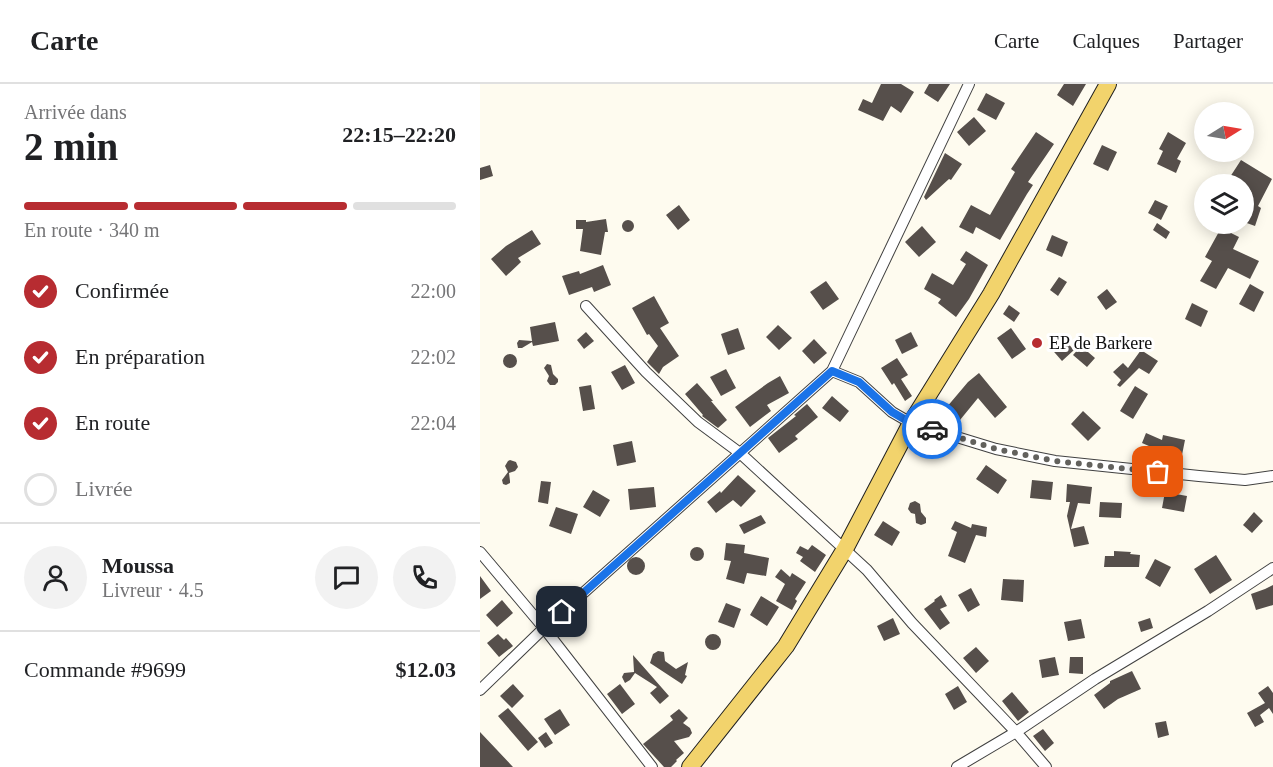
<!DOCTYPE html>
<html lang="fr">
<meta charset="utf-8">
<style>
body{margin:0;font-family:"Times New Roman",serif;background:#f2f2f2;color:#202124;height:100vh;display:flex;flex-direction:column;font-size:22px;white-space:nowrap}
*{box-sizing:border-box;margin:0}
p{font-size:20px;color:#757577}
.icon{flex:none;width:33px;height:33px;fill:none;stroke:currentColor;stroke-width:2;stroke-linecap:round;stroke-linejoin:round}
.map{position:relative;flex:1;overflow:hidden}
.side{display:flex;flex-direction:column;background:#fff;width:480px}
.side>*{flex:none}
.needle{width:39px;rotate:79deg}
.buttons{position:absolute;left:714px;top:18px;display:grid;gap:12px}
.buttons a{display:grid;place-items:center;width:60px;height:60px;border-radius:50%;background:#fff;box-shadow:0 3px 15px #0003;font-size:30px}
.pin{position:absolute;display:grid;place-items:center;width:51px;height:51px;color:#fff;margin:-26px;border-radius:12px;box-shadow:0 3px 9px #0006}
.courier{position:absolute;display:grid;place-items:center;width:60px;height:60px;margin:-30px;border:4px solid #1a73e8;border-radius:50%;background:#fff;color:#222;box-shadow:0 2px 8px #0007}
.headline em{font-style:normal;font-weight:700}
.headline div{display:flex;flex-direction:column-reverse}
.headline{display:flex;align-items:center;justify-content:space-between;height:102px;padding:0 24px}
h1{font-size:39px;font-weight:700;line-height:45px}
.bar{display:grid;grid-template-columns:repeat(4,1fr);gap:9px 6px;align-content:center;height:72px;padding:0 24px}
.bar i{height:8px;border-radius:4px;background:#e0e0e0}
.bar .current{background:#b72c31}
.bar p{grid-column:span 4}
.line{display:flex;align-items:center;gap:15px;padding:0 24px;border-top:2px solid #e0e0e0}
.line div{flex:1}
.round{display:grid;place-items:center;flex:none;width:63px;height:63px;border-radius:32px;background:#f2f2f2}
ol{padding:0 24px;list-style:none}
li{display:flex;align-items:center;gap:18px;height:66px}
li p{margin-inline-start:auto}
li .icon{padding:6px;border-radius:50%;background:#b72c31;color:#fff;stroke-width:4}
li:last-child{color:#757577}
li i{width:33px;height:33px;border:3px solid #e0e0e0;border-radius:50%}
header{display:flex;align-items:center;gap:36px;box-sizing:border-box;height:84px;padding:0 30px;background:#fff;border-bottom:2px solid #e0e0e0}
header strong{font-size:28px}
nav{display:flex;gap:33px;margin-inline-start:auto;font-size:21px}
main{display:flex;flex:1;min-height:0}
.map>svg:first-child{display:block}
</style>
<header>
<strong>Carte</strong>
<nav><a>Carte</a><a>Calques</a><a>Partager</a></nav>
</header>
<main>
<section class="side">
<div class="headline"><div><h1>2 min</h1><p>Arrivée dans</p></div><em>22:15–22:20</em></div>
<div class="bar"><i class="current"></i><i class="current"></i><i class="current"></i><i></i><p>En route · 340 m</p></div>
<ol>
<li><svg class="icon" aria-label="check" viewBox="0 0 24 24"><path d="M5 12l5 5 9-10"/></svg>Confirmée<p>22:00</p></li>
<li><svg class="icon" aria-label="check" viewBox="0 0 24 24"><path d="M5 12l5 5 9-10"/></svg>En préparation<p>22:02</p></li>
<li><svg class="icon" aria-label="check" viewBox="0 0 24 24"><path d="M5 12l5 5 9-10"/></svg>En route<p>22:04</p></li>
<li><i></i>Livrée</li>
</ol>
<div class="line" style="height:108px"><a class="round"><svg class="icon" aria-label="person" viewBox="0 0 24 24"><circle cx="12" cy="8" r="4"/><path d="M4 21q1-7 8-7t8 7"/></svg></a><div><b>Moussa</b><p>Livreur · 4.5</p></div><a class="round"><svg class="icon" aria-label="chat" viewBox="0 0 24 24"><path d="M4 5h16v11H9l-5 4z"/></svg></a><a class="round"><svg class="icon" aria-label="phone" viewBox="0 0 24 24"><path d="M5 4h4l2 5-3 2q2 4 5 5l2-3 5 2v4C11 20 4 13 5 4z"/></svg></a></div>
<div class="line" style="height:78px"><div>Commande #9699</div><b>$12.03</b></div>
</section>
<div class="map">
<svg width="793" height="683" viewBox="0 0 793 683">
<rect width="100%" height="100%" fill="#fefbef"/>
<!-- building -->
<path fill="#564f4b" d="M401,0H421L434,8L421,29L411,22L403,37L378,26L383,15L392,19Z
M449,0H470L458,18L444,9Z
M584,0H606L593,22L577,11Z
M506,9L525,19L516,36L497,26Z
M494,33L506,47L489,62L477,48Z
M556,48L574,60L548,98L553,101L547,110L520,156L496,143L493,150L479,143L491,121L510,131L535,88L531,85Z
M688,48L706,59L697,75L701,77L696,89L677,80L683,67L679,65Z
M622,61L637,68L628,87L613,80Z
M465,69L482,80L471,96L469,95L446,116L444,113Z
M761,76L792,95L778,122L781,124L775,142L764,138V128L771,107L764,102V100H761L750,93Z
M10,81L13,92L0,96V84Z
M675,116L688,122L681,136L668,129Z
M199,121L210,136L198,146L186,131Z
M126,135L128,148H125L121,171L100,167L103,145H96V136H106V138Z
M142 142a6 6 0 1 1 12 0a6 6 0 1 1-12 0Z
M677,139L690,148L686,155L673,146Z
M442,142L456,158L439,173L425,158Z
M741,144L759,153L753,165L779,177L770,195L748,184L736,205L720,197L732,177L725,173Z
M52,146L61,160L38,174L41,178L26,192L11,175L26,162Z
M572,151L588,158L582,173L566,166Z
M486,167L508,181L489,215L476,233L458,219L461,215L444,205L452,189L473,201L486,180L480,176Z
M123,181L131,201L114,208L112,203L89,211L82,192L99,187L100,190Z
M579,193L587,198L578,212L570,206Z
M346,197L359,215L343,226L330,208Z
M770,200L784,208L774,228L759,220Z
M627,205L637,218L626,226L617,213Z
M174,212L189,239L180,244L199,272L183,283L179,290L167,278L178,262L169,250L167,251L152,224Z
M712,219L728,227L721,243L705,235Z
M529,221L540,229L534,238L523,230Z
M75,238L79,257L53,262L52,258L42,264H38L37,259L39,256L52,257L50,243Z
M298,241L312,254L299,266L286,253Z
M258,244L265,265L248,271L241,250Z
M531,244L546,265L532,275L517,254Z
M106,248L114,257L104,265L97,256Z
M431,248L438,262L422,270L415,256Z
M579,250L594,266L582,277L568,261Z
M334,255L347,269L334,280L322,267Z
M601,262L615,274L607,283L593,271Z
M661,266L678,277L669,290L659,284L640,303L637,301L641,296L633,288L643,279L648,284Z
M23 277a7 7 0 1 1 14 0a7 7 0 1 1-14 0Z
M417,274L428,291L421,295L432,312L425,317L414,299L412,301L401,284Z
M67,280L71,281L73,290L78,295V298L75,301H70L67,297L69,292L64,284Z
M145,281L155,299L142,306L131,288Z
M246,285L256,304L241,312L230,293Z
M499,289L527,323L515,334L498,314L480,336L466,324L488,298Z
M300,292L309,309L287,321L291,327L270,343L255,323L288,299Z
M217,299L233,317H231L247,336L238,344L222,332L223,331L205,310Z
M111,301L115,325L103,327L99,303Z
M655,302L668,310L653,335L640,327Z
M352,312L369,327L360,338L342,324Z
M327,320L338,333L315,352L318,355L299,369L288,354L316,332L314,331Z
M603,327L621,344L608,357L591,340Z
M666,349L682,356L683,351L705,356L702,371L678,366L662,359Z
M152,357L156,378L137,382L133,361Z
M30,376L36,378L38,383L35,387L29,389L30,397V399L26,401L23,400L22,396L28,388L25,382L28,377Z
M506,381L527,396L518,410L496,395Z
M258,391L276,407L261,423L253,416L236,429L227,418L240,407L241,409Z
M552,396L573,398L571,416L550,414Z
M61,397L71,398L68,420L58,418Z
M587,400L612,403L610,420L598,419L591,445L604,442L609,460L594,463L587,432L590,418H586Z
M174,403L176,423L150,426L148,405Z
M113,406L130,416L120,433L103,423Z
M685,408L707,412L704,428L682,424Z
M435,417L440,420L441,428L446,434V439L444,440L441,441L436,439L435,430L431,429L428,425L430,419Z
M620,418L642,419L641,434L619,433Z
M76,423L98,430L91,450L69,442Z
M774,428L783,437L772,449L763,441Z
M281,431L286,439L264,450L259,441Z
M403,437L420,448L412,462L394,451Z
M475,437L491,444L492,440L507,443L506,453L496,451L485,479L468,472L477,448L471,445Z
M246,459L265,461L264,469L289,474L286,492L267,489L264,500L246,495L251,477L244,476Z
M332,461L346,471L335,488L320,477L323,473L316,469L320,462L328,466Z
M210 470a7 7 0 1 1 14 0a7 7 0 1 1-14 0Z
M634,467L651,468L650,470L660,471L659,483H624L625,472H634Z
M736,471L752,496L730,510L714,485Z
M147 482a9 9 0 1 1 18 0a9 9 0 1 1-18 0Z
M675,475L691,483L680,503L665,494Z
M301,485L310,493L312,489L326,498L315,515L317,517L312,526L296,517L305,500L295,493Z
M0,492L11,507L0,515Z
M523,495L544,496L543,518L521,516Z
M793,501V521L776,526L771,510L785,505Z
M491,504L500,521L488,528L478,511Z
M461,511L467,522L460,525L470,539L460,546L444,525L455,517L454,516Z
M281,512L299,523L287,542L270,531Z
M22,516L33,529L17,543L6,531Z
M246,519L261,525L254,544L238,538Z
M413,534L420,550L404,557L397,542Z
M670,534L673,544L661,548L658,538Z
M601,535L605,554L588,557L584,538Z
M18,550L24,556L26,554L33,562L19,573L7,559Z
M225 558a8 8 0 1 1 16 0a8 8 0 1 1-16 0Z
M496,563L509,577L496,589L483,574Z
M178,567L184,568L185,577L196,585L208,578L205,591L207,592L202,600L170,579L173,570Z
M153,571L189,612L180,620L170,609L177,603L155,589L150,596L145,599L142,593L144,589L154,588Z
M575,573L579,591L562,594L559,576Z
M590,573H603V590L589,589Z
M652,587L661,605L638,615L624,625L614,611L630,599V597Z
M33,600L44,612L32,624L20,612Z
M140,600L155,620L142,630L127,610Z
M478,602L487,618L474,626L465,610Z
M788,602L793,609V630L789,624L780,631L784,638L775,643L767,629L785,619L778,609Z
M532,608L549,628L538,637L522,617Z
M28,624L58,658L48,667L18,632Z
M80,625L90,641L75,651L64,635Z
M199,625L208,634L203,639L210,644L212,649L209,653L194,657L204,669L196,676L197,677L191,683H184L163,660L193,636L190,632Z
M686,637L689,651L678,654L675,639Z
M563,645L574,659L565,667L553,652Z
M0,648L33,683H0Z
M66,648L73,659L65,664L58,654Z"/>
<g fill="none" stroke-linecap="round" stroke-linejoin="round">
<defs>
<path id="minor" d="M106,222L166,288L218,338L260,369L387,486L432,539L536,648L566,683
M352,287L379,298L412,328L431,339L516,365L575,377L719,392L765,396L793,392
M0,468L64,544L172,683
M0,606L64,544L352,287L489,0
M477,683L536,648L615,595L728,527L793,484"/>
<path id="primary" d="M210,683L306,562L365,465L431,339L511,210L628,0"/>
</defs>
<!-- minor casing -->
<use href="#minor" stroke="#414141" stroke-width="12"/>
<!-- primary casing -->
<use href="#primary" stroke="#1f1f1f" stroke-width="18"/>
<!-- minor -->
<use href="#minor" stroke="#fff" stroke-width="10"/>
<!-- primary -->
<use href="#primary" stroke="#f2d36c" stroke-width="16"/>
</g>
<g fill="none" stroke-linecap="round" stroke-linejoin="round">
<!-- done -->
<path stroke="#62615d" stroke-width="6" stroke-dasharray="0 10.8" d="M452,345L516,365L575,377L678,388"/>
<!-- route -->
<path stroke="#1a73e8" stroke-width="8" d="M82,528L352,287L379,298L412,328L431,339L452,345"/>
</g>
<!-- markers -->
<circle fill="#b72c31" stroke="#fff" stroke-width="2" cx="557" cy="259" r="6"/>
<g text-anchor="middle" stroke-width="6" stroke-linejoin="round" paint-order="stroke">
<!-- poi labels -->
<g font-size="18" fill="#0e0e0e" stroke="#fff" text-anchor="start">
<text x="569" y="265">EP de Barkere</text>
</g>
</g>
</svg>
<div class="buttons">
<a><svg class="needle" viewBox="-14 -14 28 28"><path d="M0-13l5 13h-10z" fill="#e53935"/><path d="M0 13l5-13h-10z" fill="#757577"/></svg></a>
<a><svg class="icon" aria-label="layers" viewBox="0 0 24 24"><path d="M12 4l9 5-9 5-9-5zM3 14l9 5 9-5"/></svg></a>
</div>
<div class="pin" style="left:678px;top:388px;background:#ea580c"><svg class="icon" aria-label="bag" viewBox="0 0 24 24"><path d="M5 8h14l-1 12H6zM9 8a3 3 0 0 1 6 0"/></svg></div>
<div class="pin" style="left:82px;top:528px;background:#1f2937"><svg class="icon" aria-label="home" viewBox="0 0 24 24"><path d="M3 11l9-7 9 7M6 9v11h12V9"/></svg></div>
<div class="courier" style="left:452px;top:345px"><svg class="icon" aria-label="car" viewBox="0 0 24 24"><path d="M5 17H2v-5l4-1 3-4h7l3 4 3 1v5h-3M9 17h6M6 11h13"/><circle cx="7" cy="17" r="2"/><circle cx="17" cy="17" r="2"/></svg></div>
</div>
</main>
